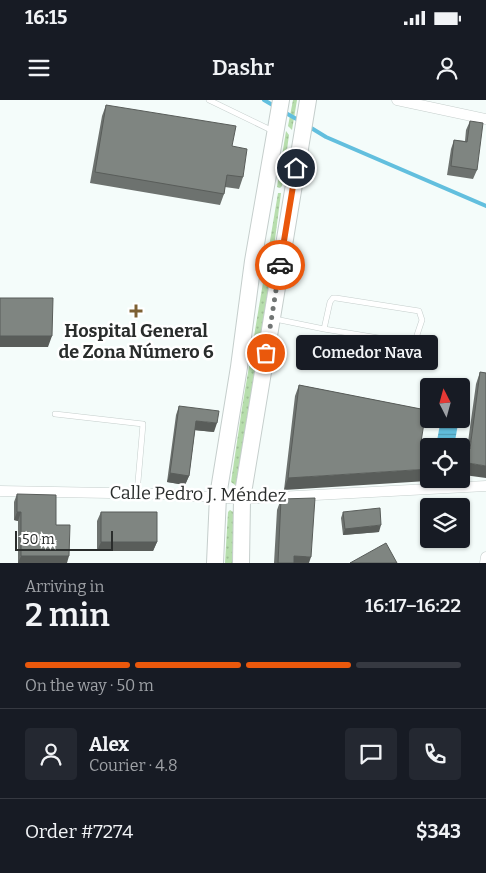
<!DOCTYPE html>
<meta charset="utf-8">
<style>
body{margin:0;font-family:Bitter,serif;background:#242831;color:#f1f3f6;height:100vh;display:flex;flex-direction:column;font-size:19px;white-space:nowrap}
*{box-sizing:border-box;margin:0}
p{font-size:16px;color:#9ea1a6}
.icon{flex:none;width:28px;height:28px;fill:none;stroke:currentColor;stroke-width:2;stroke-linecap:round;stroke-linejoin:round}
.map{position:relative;height:463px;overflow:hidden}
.drawer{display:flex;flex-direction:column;background:#171b24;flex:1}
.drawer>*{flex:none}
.needle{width:32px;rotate:354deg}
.buttons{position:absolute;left:420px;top:278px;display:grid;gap:10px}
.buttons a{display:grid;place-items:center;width:50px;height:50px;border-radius:5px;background:#171b24;box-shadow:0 1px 4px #0004;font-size:25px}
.scale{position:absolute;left:15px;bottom:12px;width:98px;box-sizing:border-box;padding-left:5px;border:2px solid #2a2d2c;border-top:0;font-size:14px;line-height:18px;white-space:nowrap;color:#2a2d2c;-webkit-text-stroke:4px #fff;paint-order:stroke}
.pin{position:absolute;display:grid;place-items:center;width:42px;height:42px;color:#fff;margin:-21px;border:2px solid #fff;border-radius:50%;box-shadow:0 1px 5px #0007}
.courier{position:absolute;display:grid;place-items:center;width:50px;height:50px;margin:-25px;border:4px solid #ea580c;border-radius:50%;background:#fff;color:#222;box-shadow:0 1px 6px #0007}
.bubble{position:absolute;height:35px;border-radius:5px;background:#171b24;box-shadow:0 1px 4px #0004;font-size:16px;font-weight:600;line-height:35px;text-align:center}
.summary em{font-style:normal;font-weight:600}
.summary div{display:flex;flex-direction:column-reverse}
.summary{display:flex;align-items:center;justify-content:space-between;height:85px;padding:0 25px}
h1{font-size:32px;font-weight:600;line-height:38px}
.bar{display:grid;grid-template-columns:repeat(4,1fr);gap:8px 5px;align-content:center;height:60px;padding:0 25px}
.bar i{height:6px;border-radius:4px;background:#363941}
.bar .selected{background:#ea580c}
.bar p{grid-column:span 4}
.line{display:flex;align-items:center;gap:12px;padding:0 25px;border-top:1px solid #363941}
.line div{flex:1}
.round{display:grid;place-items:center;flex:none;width:52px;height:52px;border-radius:5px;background:#242831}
.status{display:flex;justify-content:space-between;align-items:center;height:35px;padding:0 25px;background:#171b24;direction:ltr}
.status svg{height:14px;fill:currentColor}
header{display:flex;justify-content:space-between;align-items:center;height:65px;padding:0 25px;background:#171b24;font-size:22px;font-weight:600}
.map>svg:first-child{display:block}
</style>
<div class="status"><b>16:15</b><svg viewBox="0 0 49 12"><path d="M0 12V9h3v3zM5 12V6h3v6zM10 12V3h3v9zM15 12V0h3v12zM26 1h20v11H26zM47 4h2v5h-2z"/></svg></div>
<header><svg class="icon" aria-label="menu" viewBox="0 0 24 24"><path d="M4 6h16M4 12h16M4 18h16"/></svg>Dashr<svg class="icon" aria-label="person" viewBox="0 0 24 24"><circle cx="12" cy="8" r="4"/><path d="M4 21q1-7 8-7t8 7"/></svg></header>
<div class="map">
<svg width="486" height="463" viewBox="0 0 486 463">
<defs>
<pattern id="garden-dots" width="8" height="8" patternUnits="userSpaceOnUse" patternTransform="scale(1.25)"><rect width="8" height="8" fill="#b7dead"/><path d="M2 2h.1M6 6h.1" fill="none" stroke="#9ebf95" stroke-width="1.8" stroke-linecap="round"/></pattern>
<pattern id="water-rules" width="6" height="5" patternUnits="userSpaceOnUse" patternTransform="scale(1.25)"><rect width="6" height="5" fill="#62bfde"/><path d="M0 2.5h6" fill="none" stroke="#519cb4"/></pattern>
</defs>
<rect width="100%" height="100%" fill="#f4fcfa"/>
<!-- garden -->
<path fill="url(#garden-dots)" d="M293,0H297L292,30L288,26Z
M286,31L289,35L282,86L280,88L277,87Z
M278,93H281L269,186L238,383L235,385L231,382L242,308Z
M230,410L235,413L232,463H225L228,412Z"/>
<!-- water -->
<path fill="url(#water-rules)" d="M441,319H459L454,346H436Z"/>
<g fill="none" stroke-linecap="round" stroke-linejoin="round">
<!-- stream -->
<path stroke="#62bfde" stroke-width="4" d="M264,0L276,7
M284,12L300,21
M308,26L326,37L486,106"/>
<defs>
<path id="service" d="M209,0L273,31
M275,219L324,229L409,243L415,241L422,220L419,211L336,198H333L330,202L324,229
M55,314L143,324L137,393"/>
<path id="minor" d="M397,0L486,19
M0,391L164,394L242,399L486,386
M485,463L486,457"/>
<path id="primary" d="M215,463L218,396L239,267L253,161L281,0
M241,463L242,399L308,0"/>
</defs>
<!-- service casing -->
<use href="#service" stroke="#c5cecc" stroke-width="6"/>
<!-- minor casing -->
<use href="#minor" stroke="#c5cecc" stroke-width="11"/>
<!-- primary casing -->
<use href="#primary" stroke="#c5cecc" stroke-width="18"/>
<!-- service -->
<use href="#service" stroke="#fff" stroke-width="5"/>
<!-- minor -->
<use href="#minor" stroke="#fff" stroke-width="10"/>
<!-- primary -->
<use href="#primary" stroke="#fff" stroke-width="16"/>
</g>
<!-- wall -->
<path fill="#6d726f" d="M106,5L232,46L243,77L239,89L225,87L224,94L220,105L90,83L102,16Z
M470,21L477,70L473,79L447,75L451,49L454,40L465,41L466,30Z
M480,272L486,273L463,378L476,284Z
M299,285L426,310L284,390L295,296Z
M179,306L214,332L195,330L189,376L185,385L167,382L176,315Z
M17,394L56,425L67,463H18V421L14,420V402Z
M281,399L309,463H274L277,410Z
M101,412L157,442L153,451H97V421Z
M343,412L379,432L343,435L341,418Z"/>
<!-- shaded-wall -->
<path fill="#595d5a" d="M0,236H52L48,247H0Z
M196,321L217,323L214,332L193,330Z
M468,363L486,366V378L464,375L463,378L461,379V367Z
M429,369V379H459L284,390L288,378Z
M170,373L189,376L185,385L167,382Z
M17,412H21L18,421L14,420Z
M381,425L379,432L343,435L345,429Z
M101,442H157L153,451H97Z
M21,456H69L67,463H18Z
M294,456L311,457L309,463H291Z"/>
<!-- building -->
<path fill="#7f8581" stroke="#595d5a" d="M106,5L236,26L232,46L247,49L243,77L227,75L224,94L95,72Z
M470,21L483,23L477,70L451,66L454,40L467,42Z
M0,198H53L52,236H0Z
M480,272L486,273V366L468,363L467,367H461V348L470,349Z
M299,285L426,310L421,342L450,346H429V369L288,378Z
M179,306L219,311L217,323L196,321L189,376L170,373Z
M17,394L56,395V425H70L69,456H21V412H17Z
M315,398L311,457L294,456V463H278L281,399Z
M380,408L381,425L345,429L343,412Z
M101,412H157V442H101Z
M386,443L397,463H350Z"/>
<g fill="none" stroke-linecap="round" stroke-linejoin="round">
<!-- done -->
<path stroke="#717574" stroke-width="5" stroke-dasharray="0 9" d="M266,253L280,165"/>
<!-- route -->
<path stroke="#ea580c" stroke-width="6" d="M280,165L296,68"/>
</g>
<!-- markers -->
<path fill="#7d6033" stroke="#fff" stroke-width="2" d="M133.5 203.5h5v5h5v5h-5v5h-5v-5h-5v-5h5z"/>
<g text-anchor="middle" stroke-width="5" stroke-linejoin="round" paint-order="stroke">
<!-- poi labels -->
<g font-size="18" font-weight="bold" fill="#2a2d2c" stroke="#fff">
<text x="136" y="237">Hospital General<tspan x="136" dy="21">de Zona Número 6</tspan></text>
</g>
<!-- street labels -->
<g font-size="18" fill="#2a2d2c" stroke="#fff">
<text transform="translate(198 394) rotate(1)" y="6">Calle Pedro J. Méndez</text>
</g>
</g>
</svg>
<div class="buttons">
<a><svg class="needle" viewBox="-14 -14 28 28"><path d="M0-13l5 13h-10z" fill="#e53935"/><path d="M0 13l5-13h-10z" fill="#9ea1a6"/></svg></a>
<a><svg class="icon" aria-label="locate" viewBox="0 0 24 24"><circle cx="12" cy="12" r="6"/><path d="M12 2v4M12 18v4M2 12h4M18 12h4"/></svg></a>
<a><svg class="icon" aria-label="layers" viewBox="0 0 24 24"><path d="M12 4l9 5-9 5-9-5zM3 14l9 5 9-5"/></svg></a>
</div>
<div class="scale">50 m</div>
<div class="pin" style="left:266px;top:253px;background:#ea580c"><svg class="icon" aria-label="bag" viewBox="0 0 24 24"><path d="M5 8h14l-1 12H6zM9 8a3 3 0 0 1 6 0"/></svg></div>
<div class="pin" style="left:296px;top:68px;background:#1f2937"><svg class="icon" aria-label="home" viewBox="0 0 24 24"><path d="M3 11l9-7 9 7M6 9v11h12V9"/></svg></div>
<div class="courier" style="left:280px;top:165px"><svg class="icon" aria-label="car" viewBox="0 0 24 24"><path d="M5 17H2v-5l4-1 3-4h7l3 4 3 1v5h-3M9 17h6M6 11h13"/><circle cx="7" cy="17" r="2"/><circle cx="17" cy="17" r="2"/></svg></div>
<div class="bubble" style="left:296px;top:235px;width:142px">Comedor Nava</div>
</div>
<section class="drawer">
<div class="summary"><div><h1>2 min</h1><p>Arriving in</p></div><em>16:17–16:22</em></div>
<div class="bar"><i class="selected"></i><i class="selected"></i><i class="selected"></i><i></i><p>On the way · 50 m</p></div>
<div class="line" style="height:90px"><a class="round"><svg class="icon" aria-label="person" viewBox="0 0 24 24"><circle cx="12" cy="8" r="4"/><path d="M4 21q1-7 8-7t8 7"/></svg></a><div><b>Alex</b><p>Courier · 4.8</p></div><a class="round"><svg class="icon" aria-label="chat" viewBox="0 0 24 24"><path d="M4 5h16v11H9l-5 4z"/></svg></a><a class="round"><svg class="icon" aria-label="phone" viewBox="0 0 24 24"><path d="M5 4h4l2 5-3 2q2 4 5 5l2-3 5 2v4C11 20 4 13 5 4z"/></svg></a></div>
<div class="line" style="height:65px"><div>Order #7274</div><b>$343</b></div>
</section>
